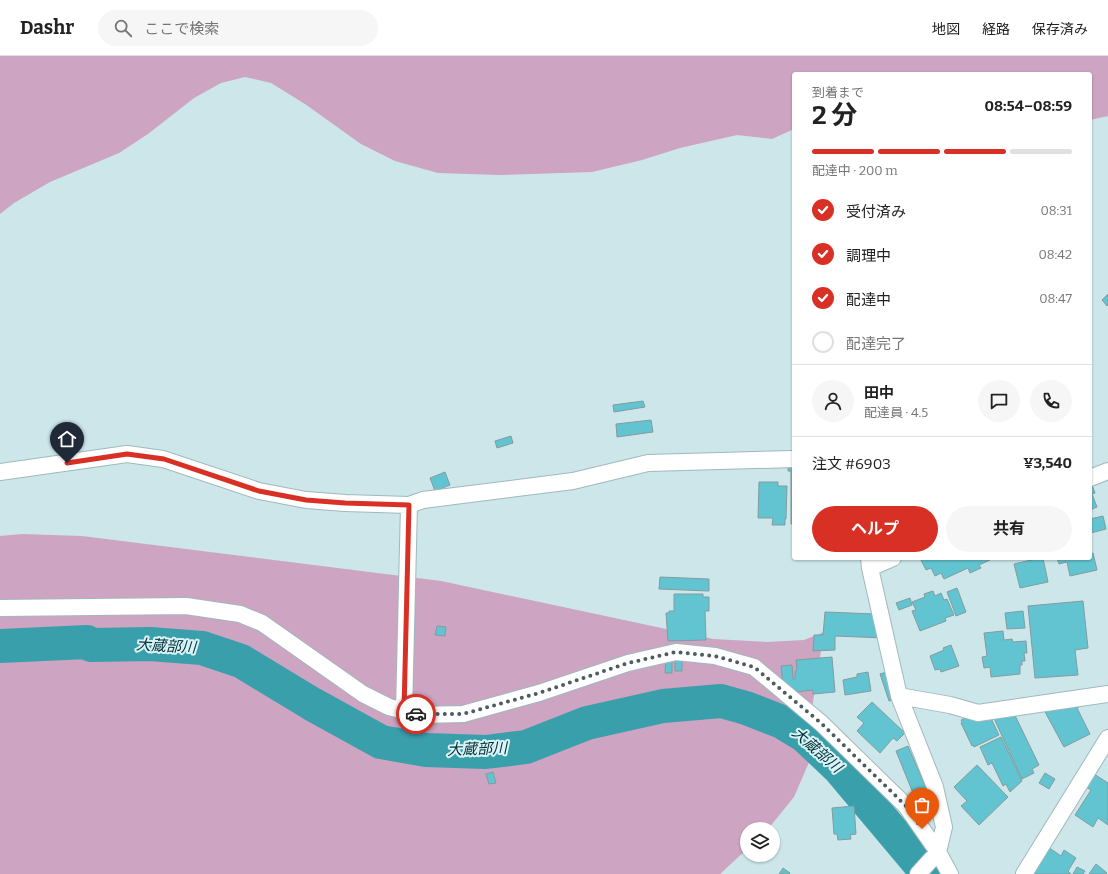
<!DOCTYPE html>
<html lang="ja">
<meta charset="utf-8">
<style>
body{margin:0;font-family:Bitter,"Noto Sans JP",serif;background:#f6f6f6;color:#222;height:100vh;display:flex;flex-direction:column;font-size:15px;white-space:nowrap}
*{box-sizing:border-box;margin:0}
p{font-size:13px;color:#767676}
.icon{flex:none;width:22px;height:22px;fill:none;stroke:currentColor;stroke-width:2;stroke-linecap:round;stroke-linejoin:round}
.map{position:relative;flex:1;overflow:hidden}
.side{position:absolute;left:792px;top:16px;width:300px;height:488px;display:flex;flex-direction:column;background:#fff;border-radius:4px;box-shadow:0 1px 3px #0004}
.side>*{flex:none}
.tools{position:absolute;left:740px;top:766px;display:grid;gap:8px}
.tools a{display:grid;place-items:center;width:40px;height:40px;border-radius:50%;background:#fff;box-shadow:0 1px 3px #0004;font-size:20px}
.pin{position:absolute;display:grid;place-items:center;width:34px;height:34px;color:#fff;margin:-41px -17px;border-radius:50% 50% 50% 0;rotate:-45deg;box-shadow:0 0 4px #0007}
.pin .icon{rotate:45deg}
.courier{position:absolute;display:grid;place-items:center;width:40px;height:40px;margin:-20px;border:3px solid #d93025;border-radius:50%;background:#fff;color:#222;box-shadow:0 1px 5px #0007}
.head em{font-style:normal;font-weight:700}
.head div{display:flex;flex-direction:column-reverse}
.head{display:flex;align-items:center;justify-content:space-between;height:68px;padding:0 20px}
h1{font-size:26px;font-weight:700;line-height:30px}
.bar{display:grid;grid-template-columns:repeat(4,1fr);gap:6px 4px;align-content:center;height:48px;padding:0 20px}
.bar i{height:5px;border-radius:3px;background:#e0e0e0}
.bar .selected{background:#d93025}
.bar p{grid-column:span 4}
.line{display:flex;align-items:center;gap:10px;padding:0 20px;border-top:1px solid #e0e0e0}
.line div{flex:1}
.round{display:grid;place-items:center;flex:none;width:42px;height:42px;border-radius:21px;background:#f6f6f6}
ol{padding:0 20px;list-style:none}
li{display:flex;align-items:center;gap:12px;height:44px}
li p{margin-inline-start:auto}
li .icon{padding:4px;border-radius:50%;background:#d93025;color:#fff;stroke-width:4}
li:last-child{color:#767676}
li i{width:22px;height:22px;border:2px solid #e0e0e0;border-radius:50%}
.button{display:flex;gap:8px;margin-top:auto;padding:8px 20px}
.button a{flex:1;height:46px;border-radius:24px;background:#d93025;color:#fff;font-size:16px;font-weight:700;line-height:46px;text-align:center}
.button a+a{background:#f6f6f6;color:#222}
header{display:flex;align-items:center;gap:24px;box-sizing:border-box;height:56px;padding:0 20px;background:#fff;border-bottom:1px solid #e0e0e0}
header strong{font-size:19px}
nav{display:flex;gap:22px;margin-inline-start:auto;font-size:14px}
.search{width:280px;height:36px;background:#f6f6f6;display:flex;align-items:center;gap:10px;box-sizing:border-box;padding:0 14px;border-radius:22px;color:#767676;font-size:15px}
.map>svg:first-child{display:block}
</style>
<header>
<strong>Dashr</strong>
<div class="search"><svg class="icon" aria-label="search" viewBox="0 0 24 24"><circle cx="10" cy="10" r="6"/><path d="M15 15l6 6"/></svg>ここで検索</div>
<nav><a>地図</a><a>経路</a><a>保存済み</a></nav>
</header>
<div class="map">
<svg width="1108" height="818" viewBox="0 0 1108 818">
<rect width="100%" height="100%" fill="#cce6ea"/>
<!-- green -->
<path fill="#cda4c2" d="M0,0H1108V60L1090,64V18H794V73L772,83L737,79L680,92L642,104L592,116L499,119L438,117L395,105L361,88L305,48L271,27L245,21L221,27L194,42L148,78L119,97L50,126L14,147L0,158Z
M22,478L82,480L441,525L713,583L767,586L804,584L824,576L810,665V704L794,741L768,773H747V793L720,818H0V480Z"/>
<g fill="none" stroke-linecap="round" stroke-linejoin="round">
<!-- river -->
<path stroke="#389fab" stroke-width="34" d="M0,590L87,586L91,589L150,588L202,592L241,605L312,648L381,686L426,694L486,696L526,691L587,667L663,650L721,645L746,652L782,666L805,680L839,712L928,818"/>
</g>
<!-- building -->
<path fill="#61c4d0" stroke="#839c9f" d="M1108,238V249L1107,250L1102,244Z
M643,345L645,351L614,356L613,349Z
M651,364L653,376L617,381L616,368Z
M511,380L513,387L497,392L495,385Z
M788,405H794V468H791V415H788Z
M445,416L450,429L435,435L430,422Z
M1090,424L1095,437L1092,438L1097,451L1090,454Z
M759,426H778V430H787L786,463H785V469H772L773,462H758Z
M1103,460L1106,473L1091,477L1090,463Z
M1093,497L1097,514L1070,520L1067,506L1059,508L1057,502H1090V498Z
M920,502H989L990,504L979,509L981,512L970,517L968,512L944,523L941,517L935,520L931,512L926,514Z
M1040,502H1043L1048,526L1020,532L1014,508Z
M660,521L709,523V535L659,533Z
M957,532L966,556L956,560L947,536Z
M933,535L935,540L941,537L944,544L947,543L954,559L945,562L946,565L920,575L912,555L916,554L912,546L925,541L924,538Z
M674,538H703V541H709V555H705L706,584L668,585L666,557H669V555H674Z
M910,542L912,549L899,554L896,547Z
M1083,545L1088,592L1075,594L1078,619L1035,622L1028,550Z
M1023,555L1025,572L1007,573L1005,557Z
M825,556L875,558L884,582L835,580V594L813,595L814,579H823Z
M437,570L446,571L445,580L435,579Z
M1003,575L1004,584L1012,583L1013,586L1026,585L1027,597H1024L1025,605H1022V609H1020V618L991,621L990,611L984,612L982,601L987,600L984,577Z
M951,589L959,610L941,616L940,613L935,614L930,600L944,594L943,592Z
M666,601L672,602V617H665Z
M832,601L835,636L813,638V634L796,636V634H789L783,631L781,610L792,609L793,623H795V615L797,614L796,604Z
M675,604H682V615H675Z
M897,613L906,639L889,645L880,618Z
M868,616L871,635L845,639L843,624L857,621V618Z
M1074,642L1079,651L1077,652L1090,678L1064,691L1044,654Z
M1008,645L1039,709L1032,713L1034,717L1022,723L990,654Z
M872,646L905,677L897,685L893,682L880,697L857,675L864,667L857,661Z
M986,652L999,679L974,691L973,689L972,690L961,667L962,666L961,664Z
M1001,681L1022,725L1010,736L1006,728L1003,730L992,707L988,709L980,691Z
M908,690L928,737L915,742L896,695Z
M977,709L1008,741L979,769L961,750L967,745L954,731Z
M493,716L496,727L489,728L486,718Z
M1045,717L1055,723L1049,733L1039,727Z
M1094,718L1108,727V769L1098,762L1093,771L1075,759L1091,734L1086,731Z
M854,750L856,778L850,779L851,783L838,784L837,778H834L832,752Z
M1048,791L1061,800L1064,794L1076,802L1068,815L1071,818H1030Z
M1096,808L1107,817L1106,818H1089Z
M1077,811L1085,815L1083,818H1073Z
M783,812L790,817L789,818H779Z"/>
<g fill="none" stroke-linecap="round" stroke-linejoin="round">
<defs>
<path id="minor" d="M0,416L127,398L163,403L259,435L306,444L345,447L409,449L423,444L573,425L648,407L794,403
M1090,422L1108,415
M869,502L870,512L899,640L935,731L944,771L938,796L918,818
M870,512L893,502
M0,552L186,550L240,558L262,567L363,638L389,651L420,659L463,658L539,637L628,607L676,596L715,600L754,611L821,667L906,750L938,796L950,818
M899,640L950,649L978,657L1108,638
M404,655L409,449
M1024,818L1108,682"/>
</defs>
<!-- minor casing -->
<use href="#minor" stroke="#a0b9bd" stroke-width="18"/>
<!-- minor -->
<use href="#minor" stroke="#fff" stroke-width="16"/>
</g>
<g fill="none" stroke-linecap="round" stroke-linejoin="round">
<!-- done -->
<path stroke="#4d5c5e" stroke-width="4" stroke-dasharray="0 7.2" d="M416,658H463L539,637L628,607L676,596L715,600L754,611L821,667L906,750L922,773"/>
<!-- route -->
<path stroke="#d93025" stroke-width="5" d="M67,407L127,398L164,403L259,435L306,444L345,447L409,449L404,655L416,658"/>
</g>
<g text-anchor="middle" stroke-width="4" stroke-linejoin="round" paint-order="stroke">
<!-- water labels -->
<g font-size="15" font-style="italic" fill="#003136" stroke="#d9f3f7">
<text transform="translate(166 590) rotate(3)" y="5">大蔵部川</text>
<text transform="translate(477 693) rotate(-2)" y="5">大蔵部川</text>
<text transform="translate(817 694) rotate(41)" y="5">大蔵部川</text>
</g>
</g>
</svg>
<div class="tools">
<a><svg class="icon" aria-label="layers" viewBox="0 0 24 24"><path d="M12 4l9 5-9 5-9-5zM3 14l9 5 9-5"/></svg></a>
</div>
<div class="pin" style="left:922px;top:773px;background:#ea580c"><svg class="icon" aria-label="bag" viewBox="0 0 24 24"><path d="M5 8h14l-1 12H6zM9 8a3 3 0 0 1 6 0"/></svg></div>
<div class="pin" style="left:67px;top:407px;background:#1f2937"><svg class="icon" aria-label="home" viewBox="0 0 24 24"><path d="M3 11l9-7 9 7M6 9v11h12V9"/></svg></div>
<div class="courier" style="left:416px;top:658px"><svg class="icon" aria-label="car" viewBox="0 0 24 24"><path d="M5 17H2v-5l4-1 3-4h7l3 4 3 1v5h-3M9 17h6M6 11h13"/><circle cx="7" cy="17" r="2"/><circle cx="17" cy="17" r="2"/></svg></div>
<section class="side">
<div class="head"><div><h1>2 分</h1><p>到着まで</p></div><em>08:54–08:59</em></div>
<div class="bar"><i class="selected"></i><i class="selected"></i><i class="selected"></i><i></i><p>配達中 · 200 m</p></div>
<ol>
<li><svg class="icon" aria-label="check" viewBox="0 0 24 24"><path d="M5 12l5 5 9-10"/></svg>受付済み<p>08:31</p></li>
<li><svg class="icon" aria-label="check" viewBox="0 0 24 24"><path d="M5 12l5 5 9-10"/></svg>調理中<p>08:42</p></li>
<li><svg class="icon" aria-label="check" viewBox="0 0 24 24"><path d="M5 12l5 5 9-10"/></svg>配達中<p>08:47</p></li>
<li><i></i>配達完了</li>
</ol>
<div class="line" style="height:72px"><a class="round"><svg class="icon" aria-label="person" viewBox="0 0 24 24"><circle cx="12" cy="8" r="4"/><path d="M4 21q1-7 8-7t8 7"/></svg></a><div><b>田中</b><p>配達員 · 4.5</p></div><a class="round"><svg class="icon" aria-label="chat" viewBox="0 0 24 24"><path d="M4 5h16v11H9l-5 4z"/></svg></a><a class="round"><svg class="icon" aria-label="phone" viewBox="0 0 24 24"><path d="M5 4h4l2 5-3 2q2 4 5 5l2-3 5 2v4C11 20 4 13 5 4z"/></svg></a></div>
<div class="line" style="height:52px"><div>注文 #6903</div><b>¥3,540</b></div>
<div class="button"><a>ヘルプ</a><a>共有</a></div>
</section>
</div>
